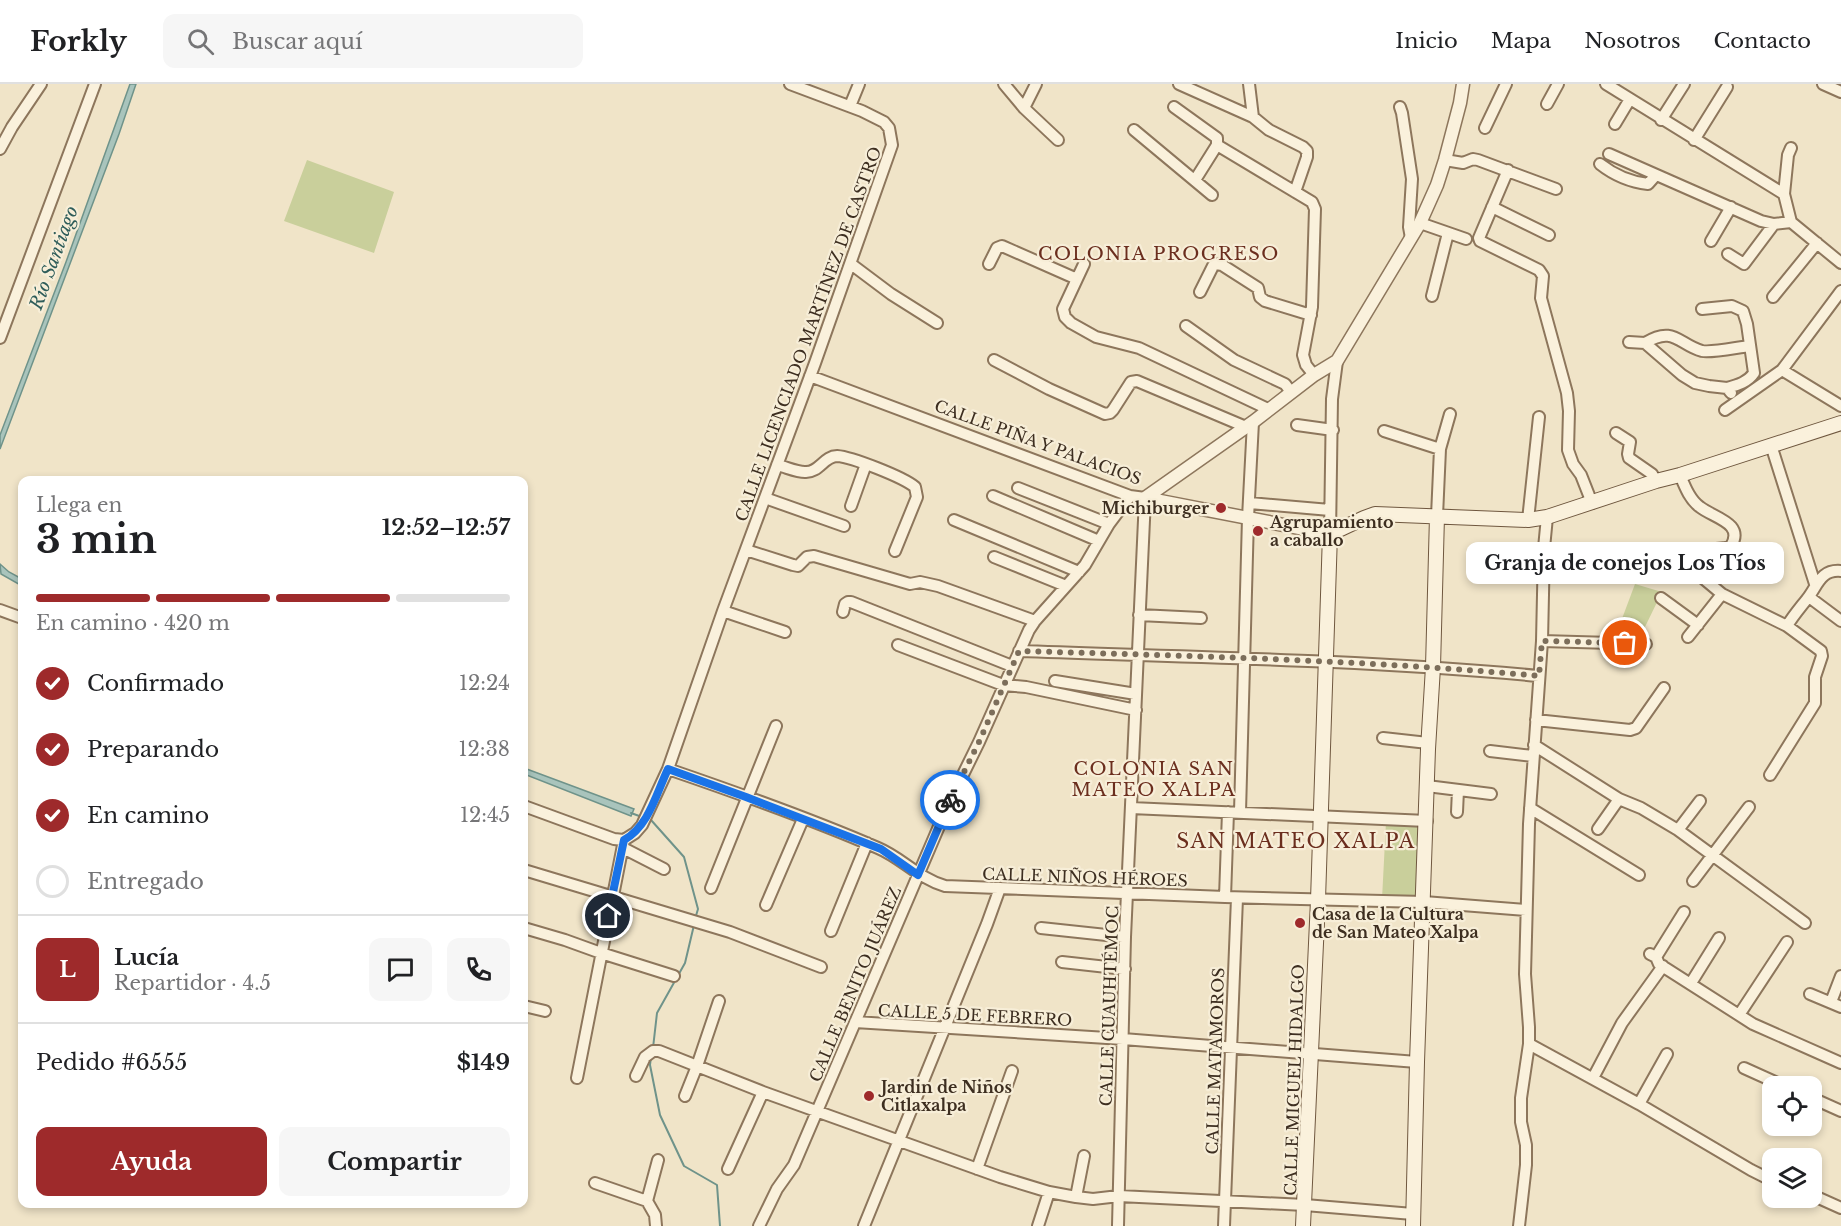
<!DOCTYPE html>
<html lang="es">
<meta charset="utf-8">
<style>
body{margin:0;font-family:"Libre Baskerville",serif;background:#f6f6f6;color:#202124;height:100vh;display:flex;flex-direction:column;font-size:22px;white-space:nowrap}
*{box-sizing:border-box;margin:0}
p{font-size:20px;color:#757577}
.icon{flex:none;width:33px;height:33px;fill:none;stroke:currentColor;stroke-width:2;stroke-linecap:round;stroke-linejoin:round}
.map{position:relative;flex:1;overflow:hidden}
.drawer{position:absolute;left:18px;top:392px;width:510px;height:732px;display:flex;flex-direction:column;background:#fff;border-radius:12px;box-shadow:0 3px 9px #0003}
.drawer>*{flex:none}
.fabs{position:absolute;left:1762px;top:992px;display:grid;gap:12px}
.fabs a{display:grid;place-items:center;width:60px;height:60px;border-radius:12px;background:#fff;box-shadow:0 3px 9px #0003;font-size:30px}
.pin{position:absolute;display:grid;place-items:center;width:51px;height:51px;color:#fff;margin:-26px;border:3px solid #fff;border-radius:50%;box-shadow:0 2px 6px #0007}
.courier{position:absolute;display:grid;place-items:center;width:60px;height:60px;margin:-30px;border:4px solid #1a73e8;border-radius:50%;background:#fff;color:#222;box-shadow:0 2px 8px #0007}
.bubble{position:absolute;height:42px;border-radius:12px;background:#fff;box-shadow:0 3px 9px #0003;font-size:20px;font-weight:800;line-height:42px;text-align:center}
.summary em{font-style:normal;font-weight:800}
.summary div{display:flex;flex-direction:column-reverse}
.summary{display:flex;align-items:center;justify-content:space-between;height:102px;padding:0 18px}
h1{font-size:39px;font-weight:800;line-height:45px}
.bar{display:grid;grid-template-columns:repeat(4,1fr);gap:9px 6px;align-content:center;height:72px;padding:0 18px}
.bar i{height:8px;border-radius:4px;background:#e0e0e0}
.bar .current{background:#9e2a2b}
.bar p{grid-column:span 4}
.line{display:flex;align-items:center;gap:15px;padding:0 18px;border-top:2px solid #e0e0e0}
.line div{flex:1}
.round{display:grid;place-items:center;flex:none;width:63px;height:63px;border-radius:12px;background:#f6f6f6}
ol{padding:0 18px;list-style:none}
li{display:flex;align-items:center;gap:18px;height:66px}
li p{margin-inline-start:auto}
li .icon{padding:6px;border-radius:50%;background:#9e2a2b;color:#fff;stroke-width:4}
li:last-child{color:#757577}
li i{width:33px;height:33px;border:3px solid #e0e0e0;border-radius:50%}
.cta{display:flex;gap:12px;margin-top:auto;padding:12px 18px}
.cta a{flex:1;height:69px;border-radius:12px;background:#9e2a2b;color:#fff;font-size:24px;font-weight:800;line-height:69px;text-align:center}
.cta a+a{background:#f6f6f6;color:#202124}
header{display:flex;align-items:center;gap:36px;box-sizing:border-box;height:84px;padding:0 30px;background:#fff;border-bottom:2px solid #e0e0e0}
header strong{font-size:28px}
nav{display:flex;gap:33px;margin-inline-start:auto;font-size:21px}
.search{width:420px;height:54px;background:#f6f6f6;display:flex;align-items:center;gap:15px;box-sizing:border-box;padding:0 21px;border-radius:12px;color:#757577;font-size:22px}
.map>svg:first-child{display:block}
</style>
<header>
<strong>Forkly</strong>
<div class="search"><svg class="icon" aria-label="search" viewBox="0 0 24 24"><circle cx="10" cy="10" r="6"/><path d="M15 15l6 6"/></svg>Buscar aquí</div>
<nav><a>Inicio</a><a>Mapa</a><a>Nosotros</a><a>Contacto</a></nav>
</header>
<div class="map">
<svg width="1841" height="1142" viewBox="0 0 1841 1142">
<rect width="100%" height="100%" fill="#f0e4c8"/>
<!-- green -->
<path fill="#c9cf9b" d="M307,76L394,108L374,169L284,137Z
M1635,500L1662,508L1643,547L1620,540Z
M1386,738L1423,739L1419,817L1382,815Z"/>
<!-- water -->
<path fill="#a9c4bc" stroke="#6f938a" stroke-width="1.5" d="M130,0H136L119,50L0,365V351L66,178Z
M0,480L9,488L22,495V502L1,490Z
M524,684L634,725L631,732L524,690Z"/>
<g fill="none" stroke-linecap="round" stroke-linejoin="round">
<!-- stream -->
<path stroke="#6f938a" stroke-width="2" d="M631,729L642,733
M648,735L651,736L684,773L698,825L695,835
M653,964L657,929L685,879L694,841
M651,973L650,981L660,1031L684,1082L717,1101L720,1142"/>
<defs>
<path id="minor" d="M1004,0L1024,24L1058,56
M1179,0L1253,33
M1249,0L1253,33L1269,46L1303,63L1307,67V73L1295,108
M1606,0L1784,110L1791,138L1841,179
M1823,0L1841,8
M1547,20L1558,0
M850,22L859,0
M1174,23L1217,54V61L1312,118L1315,125L1312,223L1303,271L1306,281L1314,291
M1400,23L1402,29L1412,95L1409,143L1411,154
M1024,24L1036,0
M1661,36L1684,0
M1615,40L1630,15
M1485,44L1506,0
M1134,46L1212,111
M1694,56L1727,3
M0,65L12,43L41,0
M1609,70L1761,137L1774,140L1791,138
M1445,76L1463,79L1473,75L1478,76L1556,105
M1600,80C1614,91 1630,98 1648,100L1656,91
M1508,86L1479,154L1480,157L1539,186L1543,192L1541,214L1567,309L1569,327L1568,366L1573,380L1581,391L1592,419
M1195,96L1217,61
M1784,110L1788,71L1791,64
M1492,123L1549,151
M1420,139L1466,155
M1711,157L1731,123
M1728,170L1744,180L1774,140
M851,180L891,210L937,239
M989,180L997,164L1002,162L1077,195
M1084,180L1063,225L1065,233L1071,239L1096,253L1139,264L1268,325
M1200,208L1213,182L1216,180L1222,181L1258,204L1260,213L1265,217L1311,231
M1432,212L1448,149
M1773,213L1817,159
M1702,225L1732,222L1743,227L1747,240L1754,289C1748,298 1738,301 1727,304
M1186,242L1234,276L1285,300L1291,308
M0,254L95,0
M1629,258L1645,259L1682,291L1695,299L1709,302L1727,304L1731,309
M1645,259C1674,241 1679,261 1702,267C1712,269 1739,263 1750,262
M994,276L1049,305L1105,330L1110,329L1113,326L1131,298L1137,297L1246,343
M1782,286L1841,322
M810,292L1130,412L1145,414L1125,853L1118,1142
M1725,326L1782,286L1841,207
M1297,341L1333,346
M1384,347L1440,365
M1616,349L1630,358L1628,370L1629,374L1652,390L1656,397
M1771,361L1815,500
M777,381C786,383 796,388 805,388C819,389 824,372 837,372C852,373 903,393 915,403L917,413L895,467
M1680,391C1685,403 1690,416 1700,423C1714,434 1745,439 1731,462L1726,464L1687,468L1682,472V475L1686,480L1722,510L1787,542C1793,532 1800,524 1807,515C1817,503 1820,485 1841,487
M1018,404L1109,440
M993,412L1099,457
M765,414L844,442
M1250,419L1330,426
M851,422L866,380
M1437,432L1440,365L1450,330
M954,436L1079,488
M1528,436L1539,333
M1330,450L1332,315L1337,277
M746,466L793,481L798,482L807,473L814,472L910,500L920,498L938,502L1035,537
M994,473L1066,502
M1544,483H1639
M1809,513L1841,537
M1661,514L1698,541
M0,526L22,534
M723,527L785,548
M843,528L845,520L848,518H851L1012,582
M1139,531L1201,534
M1688,553L1722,510
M1542,557L1646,560
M898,561L1003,601L1026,603L1136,626
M1019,567C1193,573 1366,576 1539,592
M1055,597L1136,610
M1536,636L1630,646L1636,644L1664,604
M1383,654L1428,659
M1534,661L1619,715L1641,724L1678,746L1805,839
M1490,667L1533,672
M668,685C738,709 809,734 878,764C902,774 918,794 945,802L1225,813L1424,818L1526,826
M1770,691L1815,619V593L1822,572L1821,567L1787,542
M1427,702L1491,710
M524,722L614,755L624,756L635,749L642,741L668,685L723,527L815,279L892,61L889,44L884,38L862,27L790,0
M1131,724L1427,737
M1530,724L1639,791
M1240,728L1248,434L1253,338
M1457,728L1458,706
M1598,745L1619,715
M1678,746L1700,717
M623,764L664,785
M524,786L730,848L821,883
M1693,797L1749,723
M711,804L776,642
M1225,813L1228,728
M766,821L803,735
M524,844L565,856L601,869L674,892
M1041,844L1125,853
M831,847L867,759
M1650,870L1656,873L1659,880L1753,940L1841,979
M1656,873L1684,828
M1062,878L1125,885
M1691,899L1719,854
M1810,910L1841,923
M1831,918L1841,892
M524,922L545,927
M1739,931L1787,858
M855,938L1123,955L1417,978
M1529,960L1639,1020L1751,1086L1773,1097
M1744,984L1784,1002
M636,992L645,973L653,967H659L763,1008L1000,1093L1049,1108L1076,1113L1093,1115L1119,1112L1305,1121L1413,1130
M577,994L624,756
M1593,994L1622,939L1663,882
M685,1012L697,982L719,917
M1812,1014L1841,1027
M1639,1020L1667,970
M728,1085L763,1008
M977,1085L1012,987
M595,1099L647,1117
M1812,1111L1841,1124
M1076,1113L1084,1072
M656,1142L655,1131L647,1117L658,1076
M759,1142L777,1105L794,1081L949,719L979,658L1029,546L1035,537L1085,481L1109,440L1130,412
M864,1142L987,840L1000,804
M1038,1142L1049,1108
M1224,1142L1237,814
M1519,1142L1526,1081V1061L1521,1038V1014L1529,960V943L1525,890L1529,740L1542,557L1544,464L1547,433"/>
<path id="tertiary" d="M1145,414L1253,338L1314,291L1337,277L1420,139L1437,101L1445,76L1460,19L1463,0
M1145,414L1330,450"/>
<path id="secondary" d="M1303,1142L1318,816L1330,450L1364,434L1375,430L1528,436L1547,433L1656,397L1680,391L1841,339
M1413,1142L1417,978L1428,665L1433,583L1437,432"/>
</defs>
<!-- minor casing -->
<use href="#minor" stroke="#8d765c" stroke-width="14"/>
<!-- tertiary casing -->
<use href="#tertiary" stroke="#8d765c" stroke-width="15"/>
<!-- secondary casing -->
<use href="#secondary" stroke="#6f573f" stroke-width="16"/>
<!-- minor -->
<use href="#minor" stroke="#faf1dc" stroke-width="10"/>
<!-- tertiary -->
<use href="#tertiary" stroke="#faf1dc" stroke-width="12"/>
<!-- secondary -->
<use href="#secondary" stroke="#faf1dc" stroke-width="14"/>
</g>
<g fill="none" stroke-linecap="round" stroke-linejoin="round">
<!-- done -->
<path stroke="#7c6e5b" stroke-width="6" stroke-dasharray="0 10.8" d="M950,716L979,658L1019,567C1193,572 1366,576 1539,592L1542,557L1625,559"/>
<!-- route -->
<path stroke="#1a73e8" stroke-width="8" d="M608,832L624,756C649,742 656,710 668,685L746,713L881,765L918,791L950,716"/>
</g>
<!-- markers -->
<g fill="#9e2a2b" stroke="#f7eed8" stroke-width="2">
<circle cx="1221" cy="424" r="6"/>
<circle cx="1258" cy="447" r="6"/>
<circle cx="1300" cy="839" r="6"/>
<circle cx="869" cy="1012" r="6"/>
</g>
<g text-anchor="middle" stroke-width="4.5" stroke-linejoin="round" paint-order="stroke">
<!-- street labels -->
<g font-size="16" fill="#3d2e20" stroke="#f7eed8">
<text transform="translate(808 250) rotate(-70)" y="6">CALLE LICENCIADO MARTÍNEZ DE CASTRO</text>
<text transform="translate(1038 358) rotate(20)" y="6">CALLE PIÑA Y PALACIOS</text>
<text transform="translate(1085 793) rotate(2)" y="6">CALLE NIÑOS HÉROES</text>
<text transform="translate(855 900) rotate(-67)" y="6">CALLE BENITO JUÁREZ</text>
<text transform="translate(1109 922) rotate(-88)" y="6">CALLE CUAUHTÉMOC</text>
<text transform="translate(975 931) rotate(3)" y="6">CALLE 5 DE FEBRERO</text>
<text transform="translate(1215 977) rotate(-88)" y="6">CALLE MATAMOROS</text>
<text transform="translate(1294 996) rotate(-88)" y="6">CALLE MIGUEL HIDALGO</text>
</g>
<!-- poi labels -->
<g font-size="16" font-weight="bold" fill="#3d2e20" stroke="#f7eed8" text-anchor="start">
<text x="1209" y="430" text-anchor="end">Michiburger</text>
<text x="1270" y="444">Agrupamiento<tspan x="1270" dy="18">a caballo</tspan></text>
<text x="1312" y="836">Casa de la Cultura<tspan x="1312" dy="18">de San Mateo Xalpa</tspan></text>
<text x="881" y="1009">Jardin de Niños<tspan x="881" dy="18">Citlaxalpa</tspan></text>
</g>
<!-- neighbourhood labels -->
<g font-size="18" letter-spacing="1.5" fill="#6b2e1e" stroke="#f7eed8">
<text x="1159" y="176">COLONIA PROGRESO</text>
<text x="1154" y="691">COLONIA SAN<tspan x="1154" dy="21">MATEO XALPA</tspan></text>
</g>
<!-- water labels -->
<g font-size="18" font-style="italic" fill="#2f5d5a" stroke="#f7eed8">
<text transform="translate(54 174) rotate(-70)" y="6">Río Santiago</text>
</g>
<!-- quarter labels -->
<g font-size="20" letter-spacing="1.5" fill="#6b2e1e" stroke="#f7eed8">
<text x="1296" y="764">SAN MATEO XALPA</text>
</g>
</g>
</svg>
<div class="fabs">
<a><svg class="icon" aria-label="locate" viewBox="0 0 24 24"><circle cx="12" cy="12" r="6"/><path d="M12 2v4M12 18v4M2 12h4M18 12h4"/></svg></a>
<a><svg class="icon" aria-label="layers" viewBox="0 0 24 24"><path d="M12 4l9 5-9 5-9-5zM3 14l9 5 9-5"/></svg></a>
</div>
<div class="pin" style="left:1625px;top:559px;background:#ea580c"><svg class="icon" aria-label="bag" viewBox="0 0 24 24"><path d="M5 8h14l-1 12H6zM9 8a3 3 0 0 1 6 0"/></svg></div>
<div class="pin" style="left:608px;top:832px;background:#1f2937"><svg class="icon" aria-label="home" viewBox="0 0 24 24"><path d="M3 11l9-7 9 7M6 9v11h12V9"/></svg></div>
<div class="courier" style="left:950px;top:716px"><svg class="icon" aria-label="bike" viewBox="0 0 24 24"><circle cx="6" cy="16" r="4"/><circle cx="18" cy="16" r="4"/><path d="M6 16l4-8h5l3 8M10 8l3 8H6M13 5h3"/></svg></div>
<div class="bubble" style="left:1466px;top:458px;width:318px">Granja de conejos Los Tíos</div>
<section class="drawer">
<div class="summary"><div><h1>3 min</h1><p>Llega en</p></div><em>12:52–12:57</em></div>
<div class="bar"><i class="current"></i><i class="current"></i><i class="current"></i><i></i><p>En camino · 420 m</p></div>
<ol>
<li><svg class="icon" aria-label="check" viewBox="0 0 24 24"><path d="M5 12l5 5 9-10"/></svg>Confirmado<p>12:24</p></li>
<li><svg class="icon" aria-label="check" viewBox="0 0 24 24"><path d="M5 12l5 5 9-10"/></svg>Preparando<p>12:38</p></li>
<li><svg class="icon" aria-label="check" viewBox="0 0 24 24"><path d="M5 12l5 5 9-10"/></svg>En camino<p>12:45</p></li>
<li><i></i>Entregado</li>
</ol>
<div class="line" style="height:108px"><b class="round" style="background:#9e2a2b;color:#fff">L</b><div><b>Lucía</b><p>Repartidor · 4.5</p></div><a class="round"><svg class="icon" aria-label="chat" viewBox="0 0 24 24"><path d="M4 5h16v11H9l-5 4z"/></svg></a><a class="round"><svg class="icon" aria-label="phone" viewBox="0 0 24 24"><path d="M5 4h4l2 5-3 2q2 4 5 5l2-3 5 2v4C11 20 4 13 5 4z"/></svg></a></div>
<div class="line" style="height:78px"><div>Pedido #6555</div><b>$149</b></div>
<div class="cta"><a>Ayuda</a><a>Compartir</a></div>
</section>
</div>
